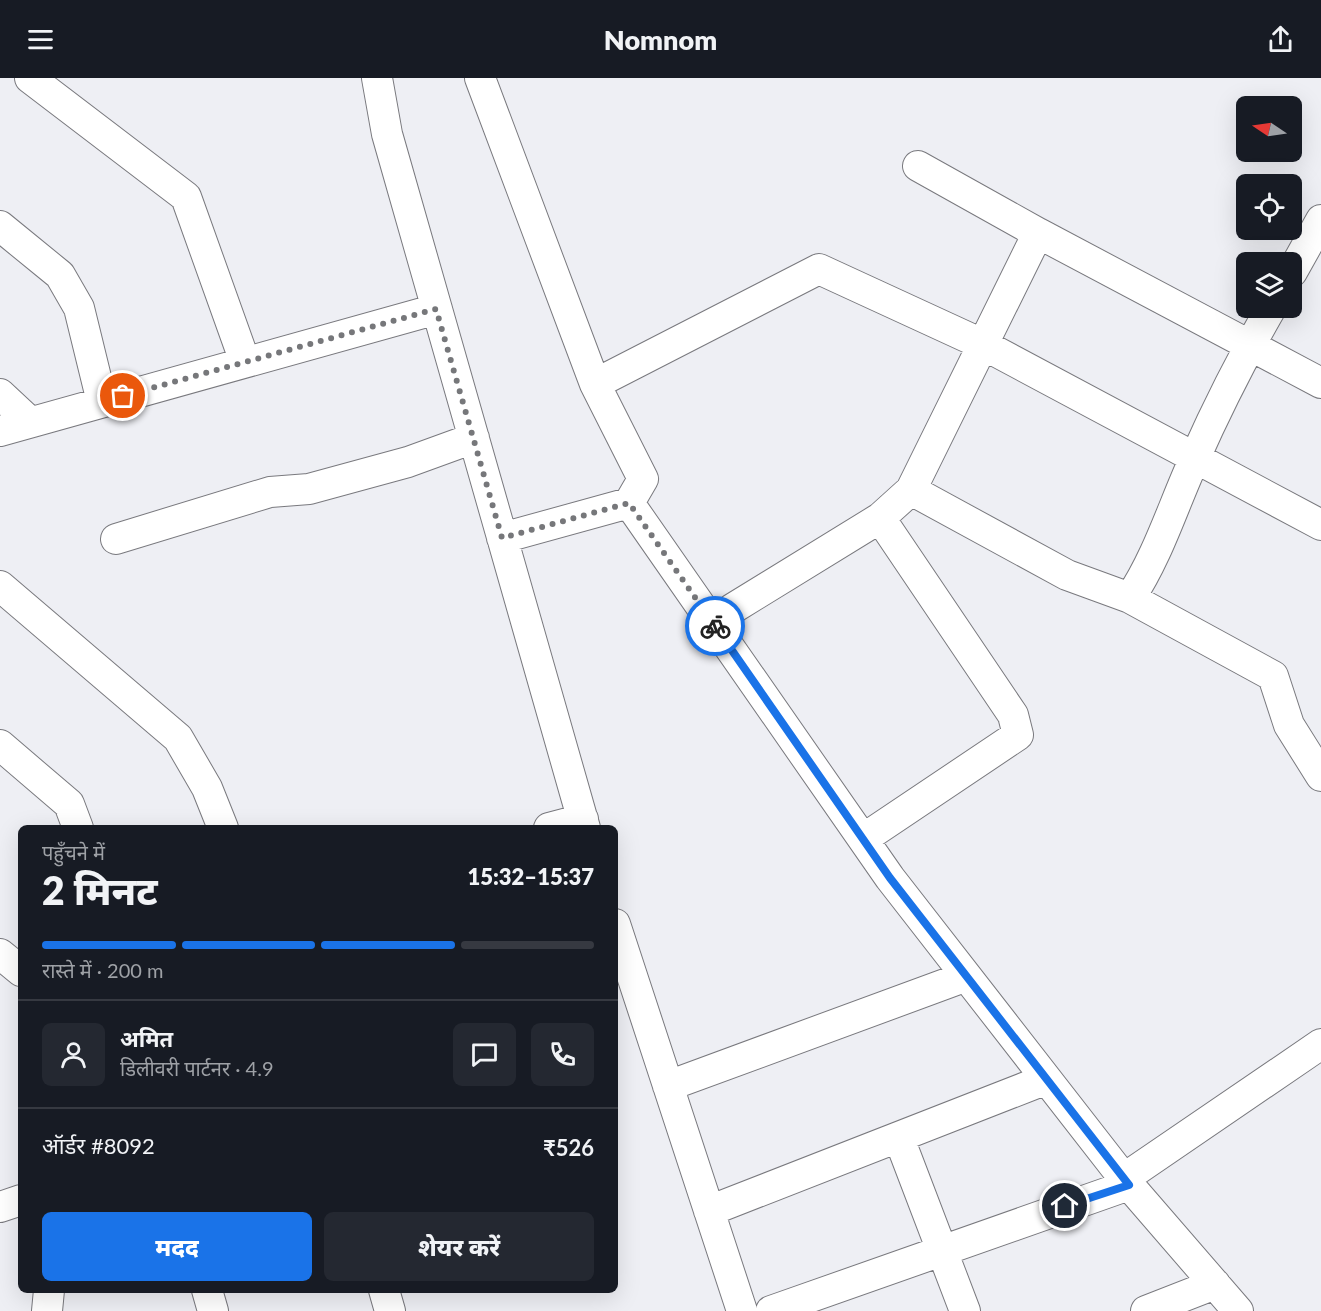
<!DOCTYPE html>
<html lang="hi">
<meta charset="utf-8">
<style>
body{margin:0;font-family:Lato,"Noto Sans Devanagari",sans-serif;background:#242831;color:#f1f3f6;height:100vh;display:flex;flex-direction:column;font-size:22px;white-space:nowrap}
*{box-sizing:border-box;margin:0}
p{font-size:20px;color:#9ea1a6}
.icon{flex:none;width:33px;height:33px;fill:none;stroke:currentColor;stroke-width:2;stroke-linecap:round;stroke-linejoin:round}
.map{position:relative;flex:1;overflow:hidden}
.side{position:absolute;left:18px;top:747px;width:600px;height:468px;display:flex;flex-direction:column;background:#171b24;border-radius:9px;box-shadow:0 6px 24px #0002}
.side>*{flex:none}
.needle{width:39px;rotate:283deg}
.controls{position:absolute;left:1236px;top:18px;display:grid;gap:12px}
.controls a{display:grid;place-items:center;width:66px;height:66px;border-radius:9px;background:#171b24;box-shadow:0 6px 24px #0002;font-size:30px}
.pin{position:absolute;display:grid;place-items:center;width:51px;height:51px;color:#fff;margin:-26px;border:3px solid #fff;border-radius:50%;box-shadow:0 2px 6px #0007}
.courier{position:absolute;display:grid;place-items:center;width:60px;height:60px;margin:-30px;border:4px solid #1a73e8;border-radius:50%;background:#fff;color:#222;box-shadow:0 2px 8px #0007}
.headline em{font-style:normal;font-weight:800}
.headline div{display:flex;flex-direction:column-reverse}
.headline{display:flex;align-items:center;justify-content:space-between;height:102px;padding:0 24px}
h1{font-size:39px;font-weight:800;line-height:45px}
.bar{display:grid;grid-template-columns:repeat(4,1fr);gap:9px 6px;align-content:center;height:72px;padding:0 24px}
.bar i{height:8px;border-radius:4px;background:#363941}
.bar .selected{background:#1a73e8}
.bar p{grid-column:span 4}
.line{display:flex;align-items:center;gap:15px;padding:0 24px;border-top:2px solid #363941}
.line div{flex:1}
.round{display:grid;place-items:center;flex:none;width:63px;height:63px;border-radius:9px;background:#242831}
.cta{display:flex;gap:12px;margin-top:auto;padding:12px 24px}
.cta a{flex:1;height:69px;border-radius:9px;background:#1a73e8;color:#fff;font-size:24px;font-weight:800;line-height:69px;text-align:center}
.cta a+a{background:#242831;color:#f1f3f6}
header{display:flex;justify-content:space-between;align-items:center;height:78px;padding:0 24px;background:#171b24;font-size:27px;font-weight:800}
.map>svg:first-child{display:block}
</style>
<header><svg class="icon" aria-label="menu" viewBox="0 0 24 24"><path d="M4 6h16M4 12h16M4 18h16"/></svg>Nomnom<svg class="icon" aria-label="share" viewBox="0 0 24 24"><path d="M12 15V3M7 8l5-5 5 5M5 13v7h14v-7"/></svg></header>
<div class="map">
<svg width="1321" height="1233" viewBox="0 0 1321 1233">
<rect width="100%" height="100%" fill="#eeeff4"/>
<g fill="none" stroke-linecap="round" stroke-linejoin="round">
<defs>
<path id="minor" d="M30,0L186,119L245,284
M377,0L387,56L585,750
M480,0L595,306L643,401L629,425
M0,148L60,197L79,230L102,324
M1038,155L1321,305
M1292,194L1321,142
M595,306L819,191L982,266L1321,447
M0,316L30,344
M0,353L437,231
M911,412L1067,497L1130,520L1273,598L1289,647L1321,698
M502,460L629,425L890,800L1129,1107L1238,1233
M116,461L270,414L309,411L408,384L474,360
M0,508L178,660L207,710L223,750
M1130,520C1158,478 1173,428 1194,382C1217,330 1243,279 1271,230
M732,531L880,440L911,412L1038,155L918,88
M0,667L69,726L78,750
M549,750L583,741
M863,761L1018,657L1013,637L880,440
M615,846L742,1233
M0,876L21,893
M668,1008L956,902L963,894
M899,1060L965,1233
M0,1129L21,1122
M709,1133L1034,1006L1044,998
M207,1212L213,1233
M384,1212L390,1233
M47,1233L49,1212
M771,1233L1129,1107L1132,1095L1321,966
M1146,1233L1215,1206"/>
</defs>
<!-- minor casing -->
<use href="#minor" stroke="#79797e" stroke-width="32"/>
<!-- minor -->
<use href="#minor" stroke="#fff" stroke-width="30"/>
</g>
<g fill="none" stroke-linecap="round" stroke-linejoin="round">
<!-- done -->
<path stroke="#76777a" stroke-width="6" stroke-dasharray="0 10.8" d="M123,318L436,231L502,460L629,425L715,548"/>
<!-- route -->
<path stroke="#1a73e8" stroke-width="8" d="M715,548L890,800L1129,1107L1065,1128"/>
</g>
</svg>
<div class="controls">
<a><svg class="needle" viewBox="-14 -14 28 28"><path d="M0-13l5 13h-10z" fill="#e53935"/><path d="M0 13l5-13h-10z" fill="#9ea1a6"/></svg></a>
<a><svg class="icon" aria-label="locate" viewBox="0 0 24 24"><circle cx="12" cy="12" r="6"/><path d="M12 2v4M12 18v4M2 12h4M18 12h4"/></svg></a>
<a><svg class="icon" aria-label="layers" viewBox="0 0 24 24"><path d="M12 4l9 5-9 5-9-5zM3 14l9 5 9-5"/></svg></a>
</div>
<div class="pin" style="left:123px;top:318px;background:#ea580c"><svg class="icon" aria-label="bag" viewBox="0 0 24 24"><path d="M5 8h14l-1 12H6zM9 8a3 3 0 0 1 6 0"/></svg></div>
<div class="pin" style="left:1065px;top:1128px;background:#1f2937"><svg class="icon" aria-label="home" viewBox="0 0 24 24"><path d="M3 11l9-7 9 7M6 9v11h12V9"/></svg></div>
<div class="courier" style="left:715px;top:548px"><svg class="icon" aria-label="bike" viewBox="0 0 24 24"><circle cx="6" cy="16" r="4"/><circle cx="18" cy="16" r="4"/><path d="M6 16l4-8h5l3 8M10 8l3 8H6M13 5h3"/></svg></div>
<section class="side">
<div class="headline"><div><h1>2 मिनट</h1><p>पहुँचने में</p></div><em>15:32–15:37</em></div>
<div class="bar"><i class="selected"></i><i class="selected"></i><i class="selected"></i><i></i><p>रास्ते में · 200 m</p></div>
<div class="line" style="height:108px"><a class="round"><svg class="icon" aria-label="person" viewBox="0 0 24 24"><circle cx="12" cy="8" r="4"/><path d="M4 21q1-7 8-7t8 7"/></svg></a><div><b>अमित</b><p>डिलीवरी पार्टनर · 4.9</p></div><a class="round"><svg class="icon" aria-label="chat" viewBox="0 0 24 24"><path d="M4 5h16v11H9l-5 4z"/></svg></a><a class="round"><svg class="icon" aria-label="phone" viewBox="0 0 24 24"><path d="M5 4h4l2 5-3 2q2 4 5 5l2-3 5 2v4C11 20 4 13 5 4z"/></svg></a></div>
<div class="line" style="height:78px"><div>ऑर्डर #8092</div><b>₹526</b></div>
<div class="cta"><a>मदद</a><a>शेयर करें</a></div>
</section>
</div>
